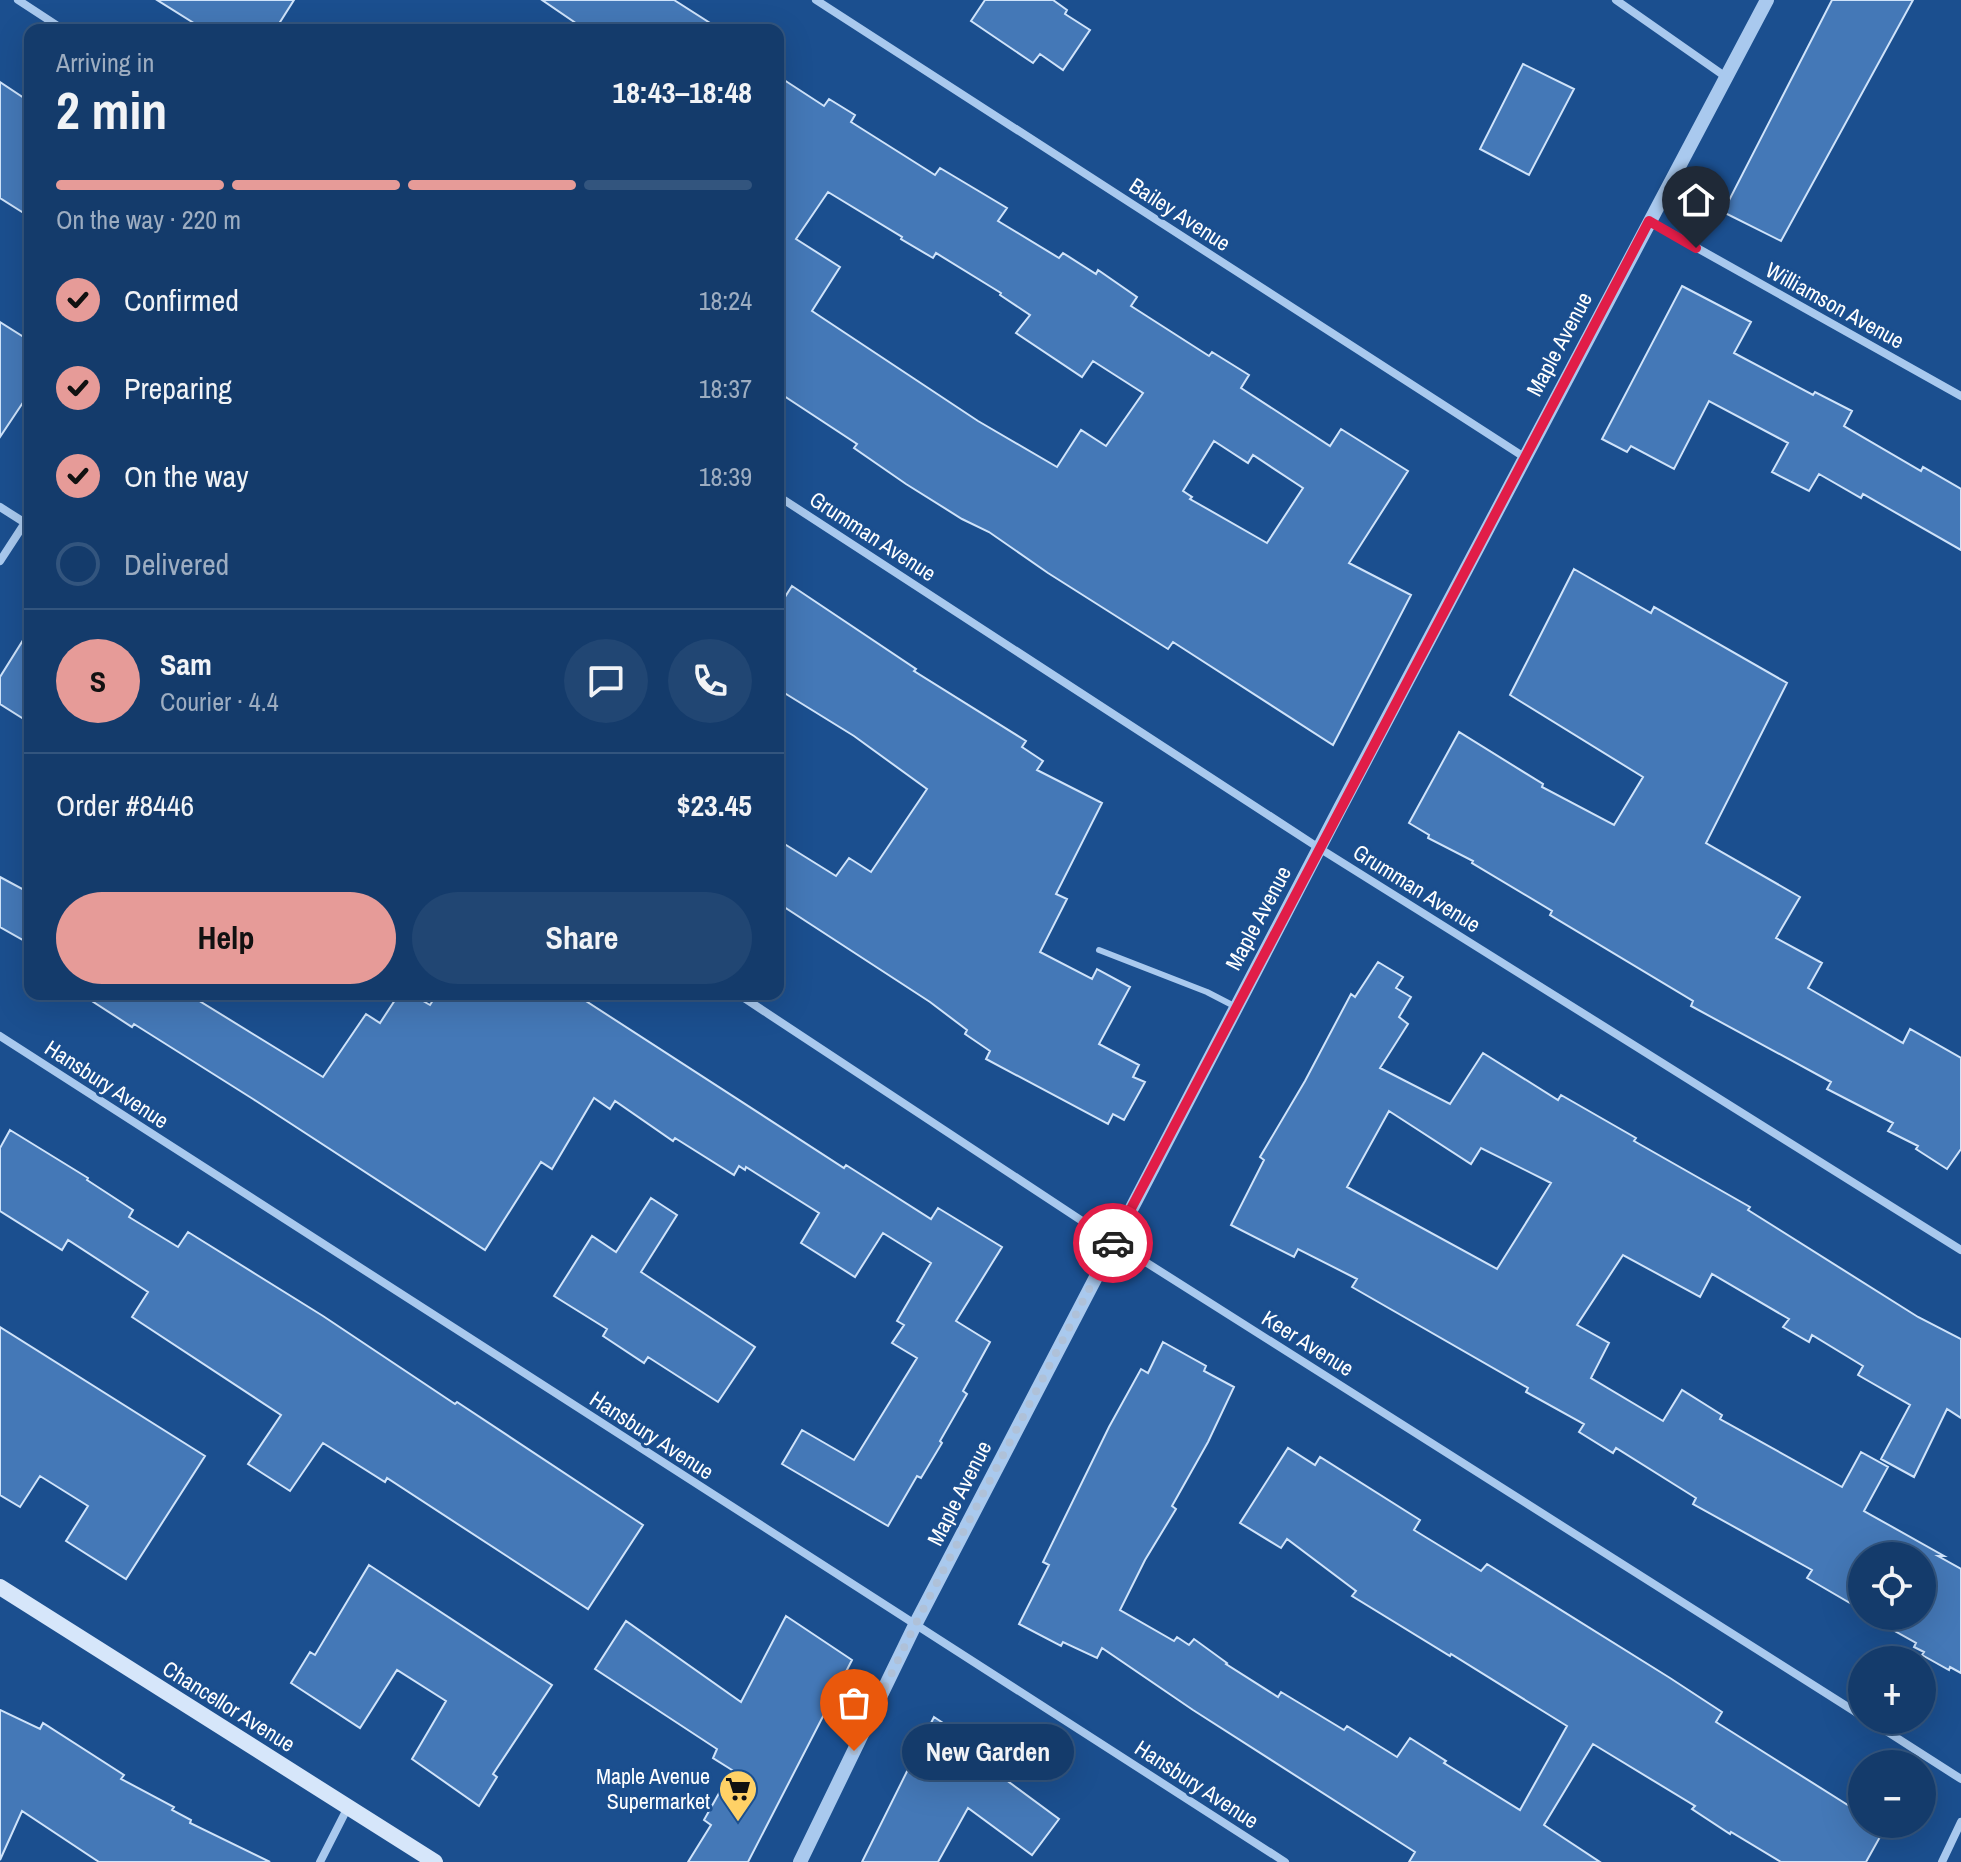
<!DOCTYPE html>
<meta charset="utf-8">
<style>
body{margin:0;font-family:"Archivo Narrow",sans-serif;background:#214673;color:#f1f3f6;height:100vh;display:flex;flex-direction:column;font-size:30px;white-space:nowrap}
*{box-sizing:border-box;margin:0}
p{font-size:26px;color:#9dadc1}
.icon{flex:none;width:44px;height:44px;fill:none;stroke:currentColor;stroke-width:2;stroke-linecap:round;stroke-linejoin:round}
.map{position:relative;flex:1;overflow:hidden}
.drawer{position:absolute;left:24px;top:24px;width:760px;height:976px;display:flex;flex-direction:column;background:#143b6b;border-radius:16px;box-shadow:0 8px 32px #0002,0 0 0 2px #33557e}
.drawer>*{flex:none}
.buttons{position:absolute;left:1848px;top:1542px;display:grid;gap:16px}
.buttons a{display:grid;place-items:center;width:88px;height:88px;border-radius:50%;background:#143b6b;box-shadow:0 8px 32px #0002,0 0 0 2px #33557e;font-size:40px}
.pin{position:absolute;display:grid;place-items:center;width:68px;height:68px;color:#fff;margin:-82px -34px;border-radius:50% 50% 50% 0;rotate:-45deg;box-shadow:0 0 8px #0007}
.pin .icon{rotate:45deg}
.courier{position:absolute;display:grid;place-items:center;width:80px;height:80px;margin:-40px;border:6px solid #e11d48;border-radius:50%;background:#fff;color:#222;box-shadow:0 2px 10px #0007}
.bubble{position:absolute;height:56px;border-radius:28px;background:#143b6b;box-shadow:0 8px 32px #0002,0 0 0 2px #33557e;font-size:26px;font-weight:800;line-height:56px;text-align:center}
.overview em{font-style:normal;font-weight:800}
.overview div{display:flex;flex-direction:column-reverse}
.overview{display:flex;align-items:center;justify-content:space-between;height:136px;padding:0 32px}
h1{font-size:52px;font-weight:800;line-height:60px}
.bar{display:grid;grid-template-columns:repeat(4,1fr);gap:12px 8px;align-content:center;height:96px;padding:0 32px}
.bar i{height:10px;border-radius:6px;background:#33557e}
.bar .on{background:#e69b98}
.bar p{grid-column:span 4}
.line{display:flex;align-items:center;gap:20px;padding:0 32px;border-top:2px solid #33557e}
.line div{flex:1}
.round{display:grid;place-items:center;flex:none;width:84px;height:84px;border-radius:42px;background:#214673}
ol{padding:0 32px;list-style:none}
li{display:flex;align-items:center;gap:24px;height:88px}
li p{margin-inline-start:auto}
li .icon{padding:8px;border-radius:50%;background:#e69b98;color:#111;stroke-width:4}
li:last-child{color:#9dadc1}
li i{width:44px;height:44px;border:4px solid #33557e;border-radius:50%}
.button{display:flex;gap:16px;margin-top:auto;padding:16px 32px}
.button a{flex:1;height:92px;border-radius:48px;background:#e69b98;color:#111;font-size:32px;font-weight:800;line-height:92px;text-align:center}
.button a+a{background:#214673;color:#f1f3f6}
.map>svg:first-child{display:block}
</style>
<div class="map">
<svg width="1961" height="1862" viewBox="0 0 1961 1862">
<rect width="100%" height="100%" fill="#1b4f8f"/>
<!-- building -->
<path fill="#4478b7" stroke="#cfe3fa" stroke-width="2" fill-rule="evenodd" d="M157,0H294L275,30H205Z
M542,0H674L721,30H586Z
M985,0H1053L1067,10L1065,14L1090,30L1063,70L1040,54L1033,63L971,21Z
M1832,0H1913L1781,241L1723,212Z
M1523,64L1574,89L1529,175L1480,149Z
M778,76L824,106L829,99L855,115L851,122L935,175L940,168L1007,208L998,221L1059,258L1063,253L1096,274L1098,270L1137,297L1131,306L1209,356L1212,352L1249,375L1241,388L1330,446L1341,429L1408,471L1349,563L1411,595L1333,745L1173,642L1168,649L1048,573L989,532L962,519L906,484L854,448L857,444L778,392ZM828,192L902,237L901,239L933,258L936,253L1001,293L1000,295L1030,315L1016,333L1082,377L1093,361L1143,393L1106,446L1081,430L1057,467L978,421L812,311L840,267L796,239ZM1214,441L1248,463L1253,455L1303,488L1267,543L1190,499L1192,497L1183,491Z
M0,82L30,102V217L0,198Z
M1682,286L1751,322L1734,353L1813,395L1815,392L1852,411L1844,426L1921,471L1923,467L1961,489V550L1863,494L1861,498L1819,474L1809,491L1772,472L1788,443L1709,401L1674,469L1631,446L1627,452L1602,439Z
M0,322L30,341V392L0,437Z
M1574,569L1651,613L1654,607L1787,683L1706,843L1800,897L1776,938L1822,963L1808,988L1903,1043L1910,1029L1961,1058V1149L1947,1169L1916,1149L1918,1146L1888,1131L1893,1123L1827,1089L1831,1082L1691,1006L1693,1001L1550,915L1552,911L1472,863L1473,861L1428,838L1429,835L1409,823L1459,732L1543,784L1542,787L1614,825L1643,777L1510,695Z
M792,586L916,669L914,671L1026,741L1022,747L1043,761L1037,770L1102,803L1056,894L1067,899L1040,952L1092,979L1097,969L1130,987L1099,1044L1139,1065L1133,1077L1145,1082L1124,1120L1113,1114L1108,1124L986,1059L990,1051L965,1034L967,1030L930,1002L778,903V840L836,876L849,858L871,872L927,789L854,736L778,689V608Z
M30,629V723L0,704V677Z
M0,877L30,893V944L0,927Z
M1378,962L1403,977L1396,988L1411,997L1399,1017L1408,1024L1380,1068L1450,1104L1483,1053L1558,1100L1561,1095L1636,1138L1634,1141L1750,1207L1748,1210L1918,1317L1961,1339V1418L1947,1409L1914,1477L1881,1459L1910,1405L1858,1375L1863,1366L1812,1335L1809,1342L1783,1327L1789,1319L1712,1274L1700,1297L1623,1255L1577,1325L1609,1343L1591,1378L1663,1421L1682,1390L1722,1415L1720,1419L1842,1487L1861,1452L1888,1467L1864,1511L1944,1556H1938L1961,1569V1673L1950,1667L1949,1670L1922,1655L1924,1652L1914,1647L1916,1643L1868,1616H1922V1556H1862V1610L1807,1578L1812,1570L1693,1504L1696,1498L1616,1448L1613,1453L1579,1432L1584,1424L1526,1392L1528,1388L1352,1287L1357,1279L1298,1249L1294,1257L1231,1225L1264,1160L1260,1157L1305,1081L1351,994L1355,997ZM1389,1111L1471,1164L1481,1148L1551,1183L1497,1269L1347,1187Z
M81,994H188L323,1077L366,1014L380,1023L399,994H411L430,1005L437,994H575L844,1168L846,1165L931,1219L938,1208L1002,1247L956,1321L990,1342L963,1391L967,1394L940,1441L942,1443L921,1478L917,1476L888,1526L782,1464L802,1430L854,1460L917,1358L892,1343L904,1325L897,1321L931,1263L883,1233L855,1277L801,1243L819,1213L746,1167L745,1170L739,1166L734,1175L675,1138L673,1141L615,1101L610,1109L594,1098L552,1169L541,1162L485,1250L253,1099L134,1024L132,1027Z
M10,1130L88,1178L87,1180L133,1210L129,1217L178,1247L188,1232L323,1316L455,1404L457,1402L643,1525L588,1609L387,1478L385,1482L323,1443L290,1491L248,1464L281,1415L132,1317L148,1292L68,1240L62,1250L0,1211V1148Z
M651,1198L677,1215L641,1272L755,1347L718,1402L648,1357L644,1363L603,1336L607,1329L554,1296L592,1236L616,1252Z
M0,1327L205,1456L126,1579L66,1541L88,1506L40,1476L20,1507L0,1495Z
M1163,1342L1206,1366L1204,1371L1234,1387L1208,1442L1172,1506L1176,1509L1145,1560L1120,1610L1174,1641L1177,1637L1189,1645L1194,1639L1227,1663L1226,1664L1278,1697L1281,1692L1344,1730L1347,1726L1397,1757L1410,1738L1446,1761L1444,1763L1520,1810L1567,1726L1451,1654L1450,1656L1352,1596L1356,1591L1287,1539L1281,1548L1240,1523L1288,1448L1315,1465L1320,1457L1420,1520L1414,1530L1481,1571L1487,1564L1670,1678L1722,1712L1716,1722L1862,1814V1824H1878L1885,1828L1866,1862H1781L1731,1832L1730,1834L1692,1809L1695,1806L1593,1744L1544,1825L1600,1862H1409L1415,1852L1193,1710L1102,1648L1097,1658L1063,1642L1061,1646L1019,1624L1049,1565L1043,1562L1109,1427L1141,1369L1148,1373Z
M369,1565L552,1685L493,1774L497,1777L479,1806L412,1759L446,1701L397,1670L360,1728L291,1683L310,1652L315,1655Z
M786,1616L852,1660L748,1862H688L711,1825L704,1820L732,1770L713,1758L717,1749L595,1669L626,1621L741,1702Z
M0,1710L40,1729L43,1723L124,1775L121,1779L174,1807L172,1810L191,1820L190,1823L270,1862H99L22,1811L0,1860Z
M934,1717L995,1757L990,1768L1059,1819L1032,1855L968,1808L938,1862H862Z"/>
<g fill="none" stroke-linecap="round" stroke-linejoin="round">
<!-- service -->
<path stroke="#a9c9ee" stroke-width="6" d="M1099,950L1207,992L1236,1007"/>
<!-- minor -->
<path stroke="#a9c9ee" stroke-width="8" d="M18,0L64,30
M816,0L1524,457
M1616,0L1726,77
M1649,221L1961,396
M778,496L1319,848L1961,1250
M0,507L30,526
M0,561L30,515
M738,994L1114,1242L1862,1716
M0,1036L1285,1862
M1869,1720L1961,1779
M320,1862L348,1807
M1942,1862L1961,1822"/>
<!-- tertiary -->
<path stroke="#a9c9ee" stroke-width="14" d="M800,1862L915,1625L1340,808L1767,0"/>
<!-- secondary -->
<path stroke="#d6e6fa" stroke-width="16" d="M0,1587L435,1862"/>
</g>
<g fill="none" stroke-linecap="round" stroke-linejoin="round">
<!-- done -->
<path stroke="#afc1d8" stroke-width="8" stroke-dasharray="0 14.4" d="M854,1751L915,1625L1113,1243"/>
<!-- route -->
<path stroke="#e11d48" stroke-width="10" d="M1113,1243L1649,221L1696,248"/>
</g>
<!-- icons -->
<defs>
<symbol id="supermarket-pin" viewBox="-11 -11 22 30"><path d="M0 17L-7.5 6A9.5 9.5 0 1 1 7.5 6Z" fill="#ffd166" stroke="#1b4f8f"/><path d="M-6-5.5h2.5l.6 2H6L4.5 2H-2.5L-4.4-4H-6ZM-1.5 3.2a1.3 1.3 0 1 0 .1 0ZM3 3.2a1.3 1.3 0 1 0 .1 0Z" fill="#111"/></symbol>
</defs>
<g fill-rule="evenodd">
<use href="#supermarket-pin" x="716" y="1767" width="44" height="60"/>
</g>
<g text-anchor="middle" stroke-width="6" stroke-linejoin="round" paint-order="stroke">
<!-- street labels -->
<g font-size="22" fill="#fff" stroke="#1b4f8f">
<text transform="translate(1180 214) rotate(33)" y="8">Bailey Avenue</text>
<text transform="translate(1835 305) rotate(29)" y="8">Williamson Avenue</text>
<text transform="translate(1559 344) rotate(-62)" y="8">Maple Avenue</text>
<text transform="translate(873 536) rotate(33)" y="8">Grumman Avenue</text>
<text transform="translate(1417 888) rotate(32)" y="8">Grumman Avenue</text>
<text transform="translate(1258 918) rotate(-62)" y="8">Maple Avenue</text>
<text transform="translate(107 1084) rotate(33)" y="8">Hansbury Avenue</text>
<text transform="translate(1308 1343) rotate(32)" y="8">Keer Avenue</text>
<text transform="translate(652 1435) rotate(33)" y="8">Hansbury Avenue</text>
<text transform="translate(959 1493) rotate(-63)" y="8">Maple Avenue</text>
<text transform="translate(229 1706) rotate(32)" y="8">Chancellor Avenue</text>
<text transform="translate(1197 1784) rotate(33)" y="8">Hansbury Avenue</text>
</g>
<!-- poi labels -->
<g font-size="22" fill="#fff" stroke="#1b4f8f" text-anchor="end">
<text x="710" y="1784">Maple Avenue<tspan x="710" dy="25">Supermarket</tspan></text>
</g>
</g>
</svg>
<div class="buttons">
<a><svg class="icon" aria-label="locate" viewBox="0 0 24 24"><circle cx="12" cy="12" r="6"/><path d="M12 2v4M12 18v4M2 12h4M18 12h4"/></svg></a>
<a>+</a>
<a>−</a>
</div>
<div class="pin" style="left:854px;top:1751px;background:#ea580c"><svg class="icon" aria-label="bag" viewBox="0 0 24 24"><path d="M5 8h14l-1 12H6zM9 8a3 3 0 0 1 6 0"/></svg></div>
<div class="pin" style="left:1696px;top:248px;background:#1f2937"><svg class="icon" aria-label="home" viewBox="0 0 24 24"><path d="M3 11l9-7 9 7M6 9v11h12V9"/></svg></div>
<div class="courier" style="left:1113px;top:1243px"><svg class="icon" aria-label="car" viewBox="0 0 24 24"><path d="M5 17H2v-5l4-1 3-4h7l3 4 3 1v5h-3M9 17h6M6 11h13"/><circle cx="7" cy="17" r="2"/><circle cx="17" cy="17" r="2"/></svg></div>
<div class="bubble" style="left:902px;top:1724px;width:172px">New Garden</div>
<section class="drawer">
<div class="overview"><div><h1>2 min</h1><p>Arriving in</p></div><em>18:43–18:48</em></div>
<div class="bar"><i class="on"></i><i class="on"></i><i class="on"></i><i></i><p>On the way · 220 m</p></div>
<ol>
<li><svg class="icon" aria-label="check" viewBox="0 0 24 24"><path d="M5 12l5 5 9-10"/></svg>Confirmed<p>18:24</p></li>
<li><svg class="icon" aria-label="check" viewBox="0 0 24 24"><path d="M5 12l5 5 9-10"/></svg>Preparing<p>18:37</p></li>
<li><svg class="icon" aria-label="check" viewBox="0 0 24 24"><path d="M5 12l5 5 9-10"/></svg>On the way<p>18:39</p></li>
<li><i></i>Delivered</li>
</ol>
<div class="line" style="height:144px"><b class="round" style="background:#e69b98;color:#111">S</b><div><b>Sam</b><p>Courier · 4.4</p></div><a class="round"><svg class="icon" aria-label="chat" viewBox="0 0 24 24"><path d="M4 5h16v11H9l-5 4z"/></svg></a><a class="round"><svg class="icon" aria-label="phone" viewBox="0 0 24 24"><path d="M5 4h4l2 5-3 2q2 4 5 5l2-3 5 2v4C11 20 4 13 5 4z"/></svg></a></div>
<div class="line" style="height:104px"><div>Order #8446</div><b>$23.45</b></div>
<div class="button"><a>Help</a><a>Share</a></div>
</section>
</div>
